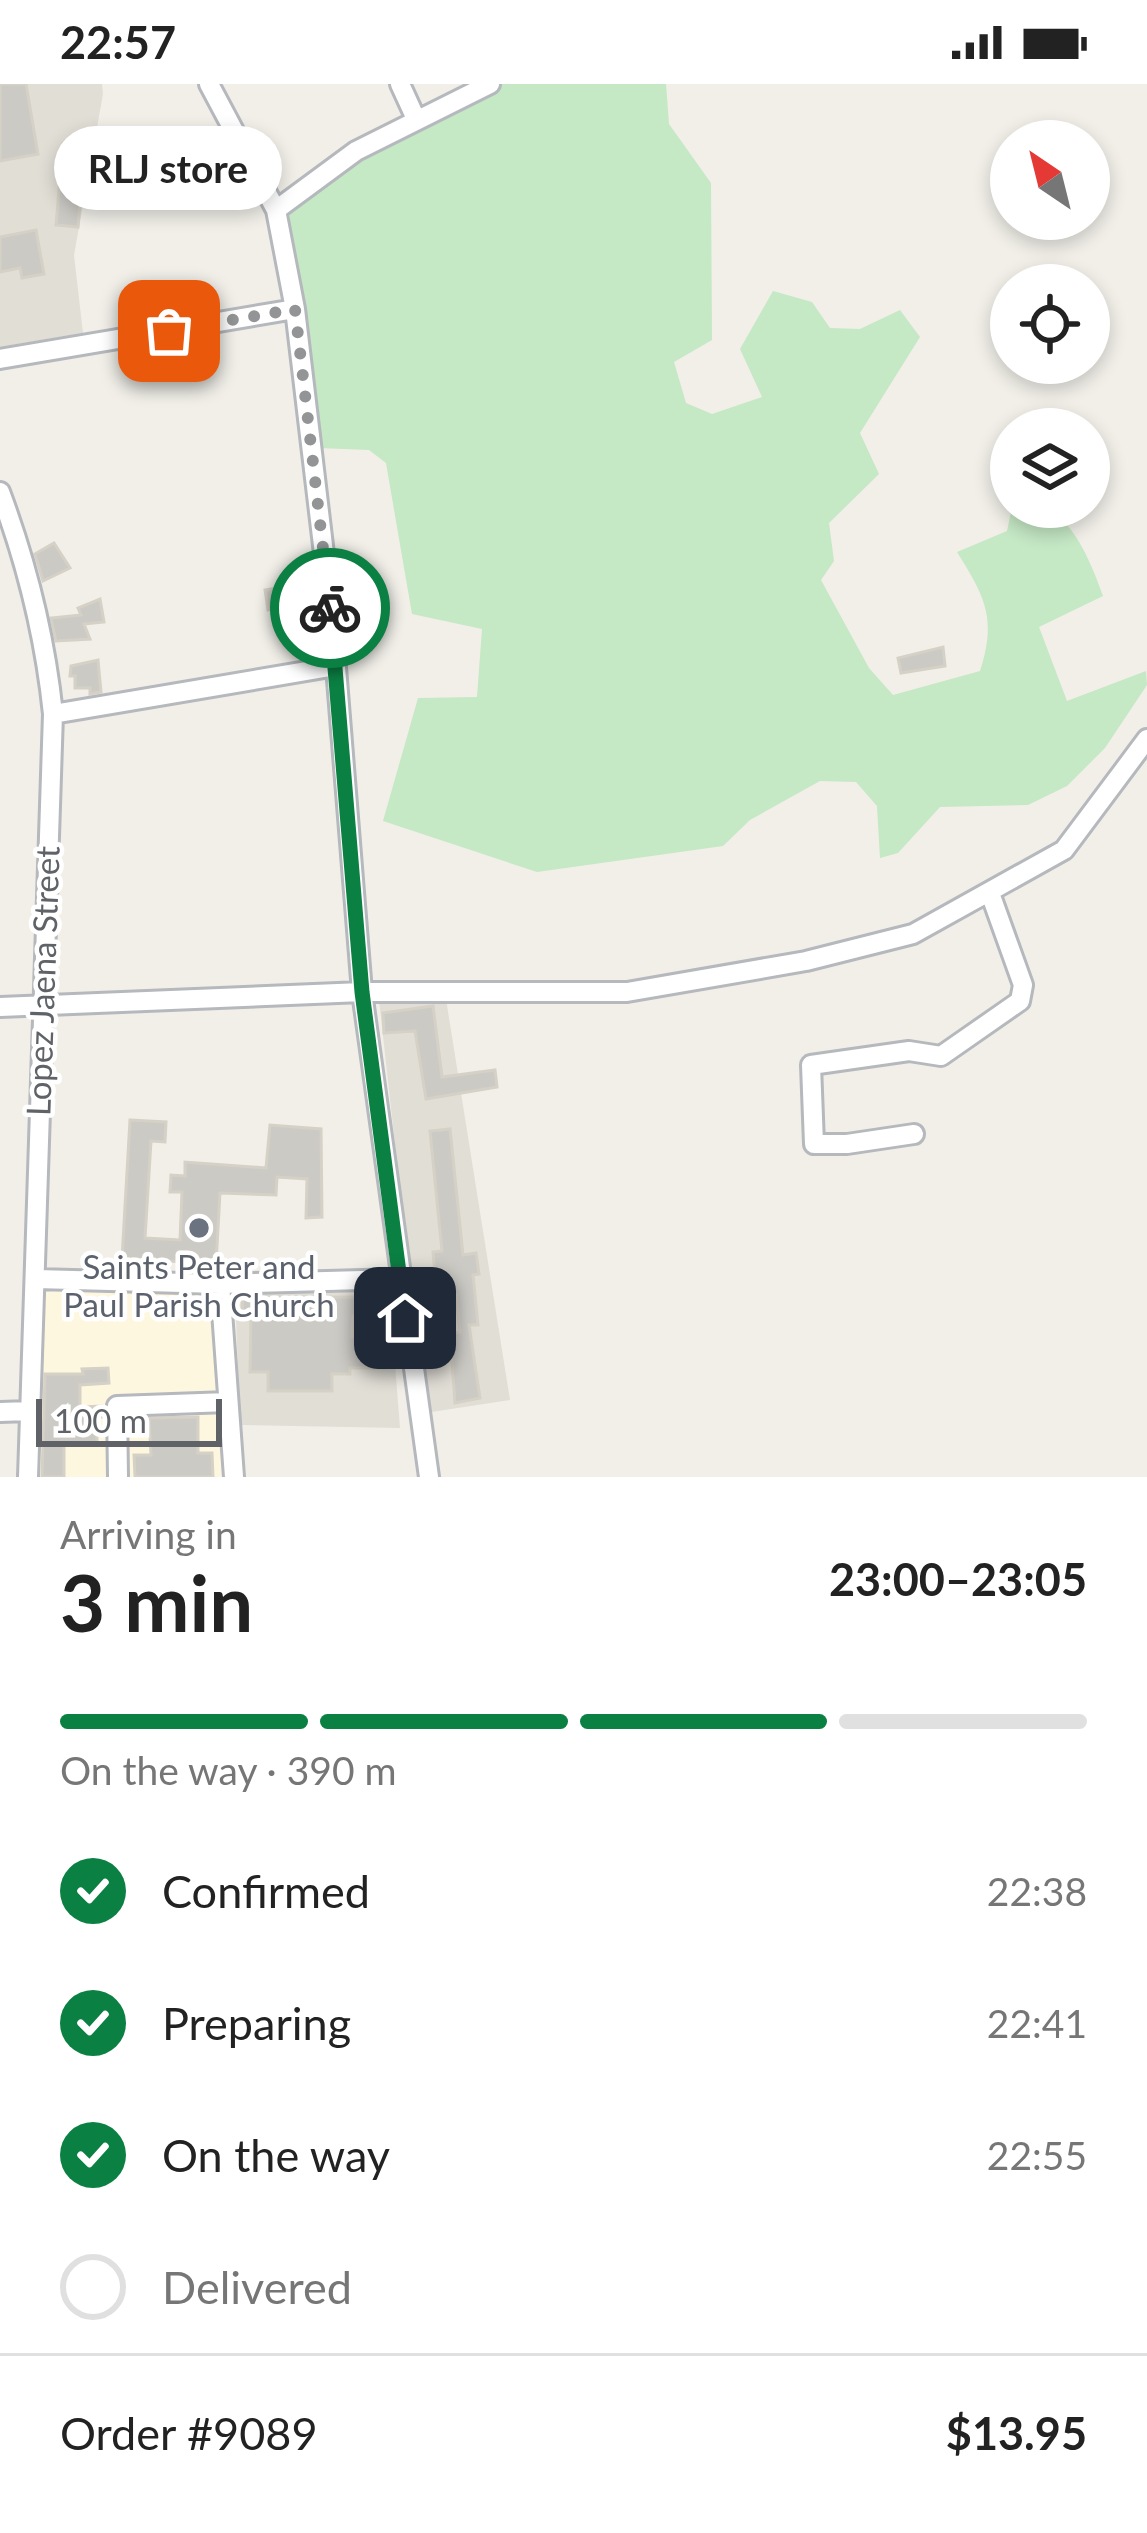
<!DOCTYPE html>
<meta charset="utf-8">
<style>
body{margin:0;font-family:Lato,sans-serif;background:#f6f6f6;color:#222;height:100vh;display:flex;flex-direction:column;font-size:45px;white-space:nowrap}
*{box-sizing:border-box;margin:0}
p{font-size:39px;color:#767676}
.icon{flex:none;width:66px;height:66px;fill:none;stroke:currentColor;stroke-width:2;stroke-linecap:round;stroke-linejoin:round}
.map{position:relative;height:1393px;overflow:hidden}
.panel{display:flex;flex-direction:column;background:#fff;flex:1}
.panel>*{flex:none}
.needle{width:78px;rotate:325deg}
.buttons{position:absolute;left:990px;top:36px;display:grid;gap:24px}
.buttons a{display:grid;place-items:center;width:120px;height:120px;border-radius:50%;background:#fff;box-shadow:0 6px 18px #0003;font-size:60px}
.scale{position:absolute;left:36px;bottom:30px;width:186px;box-sizing:border-box;padding-left:12px;border:6px solid #5f6368;border-top:0;font-size:33px;line-height:42px;white-space:nowrap;color:#5f6368;-webkit-text-stroke:9px #fff;paint-order:stroke}
.pin{position:absolute;display:grid;place-items:center;width:102px;height:102px;color:#fff;margin:-51px;border-radius:24px;box-shadow:0 6px 18px #0006}
.courier{position:absolute;display:grid;place-items:center;width:120px;height:120px;margin:-60px;border:9px solid #0b8043;border-radius:50%;background:#fff;color:#222;box-shadow:0 3px 15px #0007}
.bubble{position:absolute;height:84px;border-radius:42px;background:#fff;box-shadow:0 6px 18px #0003;font-size:39px;font-weight:700;line-height:84px;text-align:center}
.head em{font-style:normal;font-weight:700}
.head div{display:flex;flex-direction:column-reverse}
.head{display:flex;align-items:center;justify-content:space-between;height:204px;padding:0 60px}
h1{font-size:78px;font-weight:700;line-height:90px}
.bar{display:grid;grid-template-columns:repeat(4,1fr);gap:18px 12px;align-content:center;height:144px;padding:0 60px}
.bar i{height:15px;border-radius:9px;background:#e0e0e0}
.bar .on{background:#0b8043}
.bar p{grid-column:span 4}
.line{display:flex;align-items:center;gap:30px;padding:0 60px;border-top:3px solid #e0e0e0}
.line div{flex:1}
ol{padding:0 60px;list-style:none}
li{display:flex;align-items:center;gap:36px;height:132px}
li p{margin-inline-start:auto}
li .icon{padding:12px;border-radius:50%;background:#0b8043;color:#fff;stroke-width:4}
li:last-child{color:#767676}
li i{width:66px;height:66px;border:6px solid #e0e0e0;border-radius:50%}
.status{display:flex;justify-content:space-between;align-items:center;height:84px;padding:0 60px;background:#fff;direction:ltr}
.status svg{height:33px;fill:currentColor}
.map>svg:first-child{display:block}
</style>
<div class="status"><b>22:57</b><svg viewBox="0 0 49 12"><path d="M0 12V9h3v3zM5 12V6h3v6zM10 12V3h3v9zM15 12V0h3v12zM26 1h20v11H26zM47 4h2v5h-2z"/></svg></div>
<div class="map">
<svg width="1147" height="1393" viewBox="0 0 1147 1393">
<rect width="100%" height="100%" fill="#f1efe8"/>
<!-- commercial -->
<path fill="#fef7e0" d="M41,1199L216,1207L224,1393H37Z"/>
<!-- education -->
<path fill="#e1ded6" d="M0,0H102L103,10L74,171L83,249L0,263Z
M446,915L510,1316L425,1329L379,916Z
M389,1204L400,1344L240,1341L235,1206Z"/>
<!-- green -->
<path fill="#c5e8c5" d="M496,0H666L669,40L711,99L712,256L674,278L686,319L712,330L762,313L740,265L773,207L812,218L830,244L860,245L900,226L920,253L860,349L879,390L829,439L834,477L821,496L869,584L893,611L980,587C997,534 985,513 957,468L1007,447L1012,423C1021,423 1035,421 1042,423C1074,433 1093,484 1103,512L1039,543L1067,617L1146,587L1147,601L1105,664L1067,702L1028,721L940,723L898,769L880,774L877,722L856,698L820,697L750,736L723,762L537,788L383,737L418,614L477,613L482,545L412,530L386,379L369,366L319,364L287,124L349,72Z"/>
<!-- building -->
<path fill="#cccac5" stroke="#d6d1c6" stroke-width="3" d="M0,0H26L38,70L0,77Z
M63,60L85,62L78,143L56,141Z
M36,146L44,190L22,194L20,184L0,188V153Z
M54,459L70,484L43,497L35,470Z
M300,500V545L282,544V523L268,526L265,506Z
M100,515L104,538L84,540L90,555L56,557L51,534L81,531L78,524Z
M943,563L945,582L901,589L898,574Z
M98,576L101,608L90,610V604H75V592H70L71,582Z
M433,922L442,993L495,986L497,1003L426,1015L415,947L384,949L383,929Z
M130,1036L166,1038L165,1058L151,1057L145,1154L180,1156L182,1108H170L171,1091L185,1092V1078L266,1084L270,1041L321,1045L322,1133L306,1134L307,1095L277,1093L276,1111L220,1109L216,1180L122,1174Z
M450,1045L463,1171L476,1169L479,1190L473,1191L478,1241H469L480,1314L455,1319L450,1250L460,1248L456,1211L437,1213L433,1168L442,1167L430,1047Z
M243,1213H383V1232H353L352,1253H385V1284H350V1290H332V1307H268V1288H250L251,1230H242Z
M108,1284L109,1299L80,1301V1323L102,1322L103,1333H97V1360H64V1393H42L45,1290H83L82,1285Z
M198,1333V1369H212L213,1393H135L134,1371H151L149,1334Z"/>
<g fill="none" stroke-linecap="round" stroke-linejoin="round">
<defs>
<path id="minor" d="M209,0L276,126L295,225L333,546L362,908L429,1393
M400,0L416,35
M276,126L356,67L490,0
M0,275L295,225
M0,408C27,480 45,553 53,630L28,1393
M53,630L336,582
M0,923L362,908H627L806,877L913,850L1064,766L1147,655
M914,1050L847,1060H814L811,981L909,967L941,972L1020,917L1023,901L990,809
M36,1195L220,1200L399,1195
M220,1200L234,1393
M0,1328L29,1327
M118,1393L117,1322L228,1318"/>
</defs>
<!-- minor casing -->
<use href="#minor" stroke="#b5b8bc" stroke-width="24"/>
<!-- minor -->
<use href="#minor" stroke="#fff" stroke-width="18"/>
</g>
<g fill="none" stroke-linecap="round" stroke-linejoin="round">
<!-- done -->
<path stroke="#929495" stroke-width="12" stroke-dasharray="0 21.6" d="M169,247L295,225L330,524"/>
<!-- route -->
<path stroke="#0b8043" stroke-width="15" d="M330,524L362,908L405,1234"/>
</g>
<!-- markers -->
<circle fill="#6b7280" stroke="#fff" stroke-width="4.5" cx="199" cy="1144" r="12"/>
<g text-anchor="middle" stroke-width="9" stroke-linejoin="round" paint-order="stroke">
<!-- street labels -->
<g font-size="33" fill="#5f6368" stroke="#fff">
<text transform="translate(43 897) rotate(-88)" y="12">Lopez Jaena Street</text>
</g>
<!-- worship labels -->
<g font-size="33" fill="#5b616d" stroke="#fff">
<text x="199" y="1195">Saints Peter and<tspan x="199" dy="38">Paul Parish Church</tspan></text>
</g>
</g>
</svg>
<div class="buttons">
<a><svg class="needle" viewBox="-14 -14 28 28"><path d="M0-13l5 13h-10z" fill="#e53935"/><path d="M0 13l5-13h-10z" fill="#767676"/></svg></a>
<a><svg class="icon" aria-label="locate" viewBox="0 0 24 24"><circle cx="12" cy="12" r="6"/><path d="M12 2v4M12 18v4M2 12h4M18 12h4"/></svg></a>
<a><svg class="icon" aria-label="layers" viewBox="0 0 24 24"><path d="M12 4l9 5-9 5-9-5zM3 14l9 5 9-5"/></svg></a>
</div>
<div class="scale">100 m</div>
<div class="pin" style="left:169px;top:247px;background:#ea580c"><svg class="icon" aria-label="bag" viewBox="0 0 24 24"><path d="M5 8h14l-1 12H6zM9 8a3 3 0 0 1 6 0"/></svg></div>
<div class="pin" style="left:405px;top:1234px;background:#1f2937"><svg class="icon" aria-label="home" viewBox="0 0 24 24"><path d="M3 11l9-7 9 7M6 9v11h12V9"/></svg></div>
<div class="courier" style="left:330px;top:524px"><svg class="icon" aria-label="bike" viewBox="0 0 24 24"><circle cx="6" cy="16" r="4"/><circle cx="18" cy="16" r="4"/><path d="M6 16l4-8h5l3 8M10 8l3 8H6M13 5h3"/></svg></div>
<div class="bubble" style="left:54px;top:42px;width:228px">RLJ store</div>
</div>
<section class="panel">
<div class="head"><div><h1>3 min</h1><p>Arriving in</p></div><em>23:00–23:05</em></div>
<div class="bar"><i class="on"></i><i class="on"></i><i class="on"></i><i></i><p>On the way · 390 m</p></div>
<ol>
<li><svg class="icon" aria-label="check" viewBox="0 0 24 24"><path d="M5 12l5 5 9-10"/></svg>Confirmed<p>22:38</p></li>
<li><svg class="icon" aria-label="check" viewBox="0 0 24 24"><path d="M5 12l5 5 9-10"/></svg>Preparing<p>22:41</p></li>
<li><svg class="icon" aria-label="check" viewBox="0 0 24 24"><path d="M5 12l5 5 9-10"/></svg>On the way<p>22:55</p></li>
<li><i></i>Delivered</li>
</ol>
<div class="line" style="height:156px"><div>Order #9089</div><b>$13.95</b></div>
</section>
